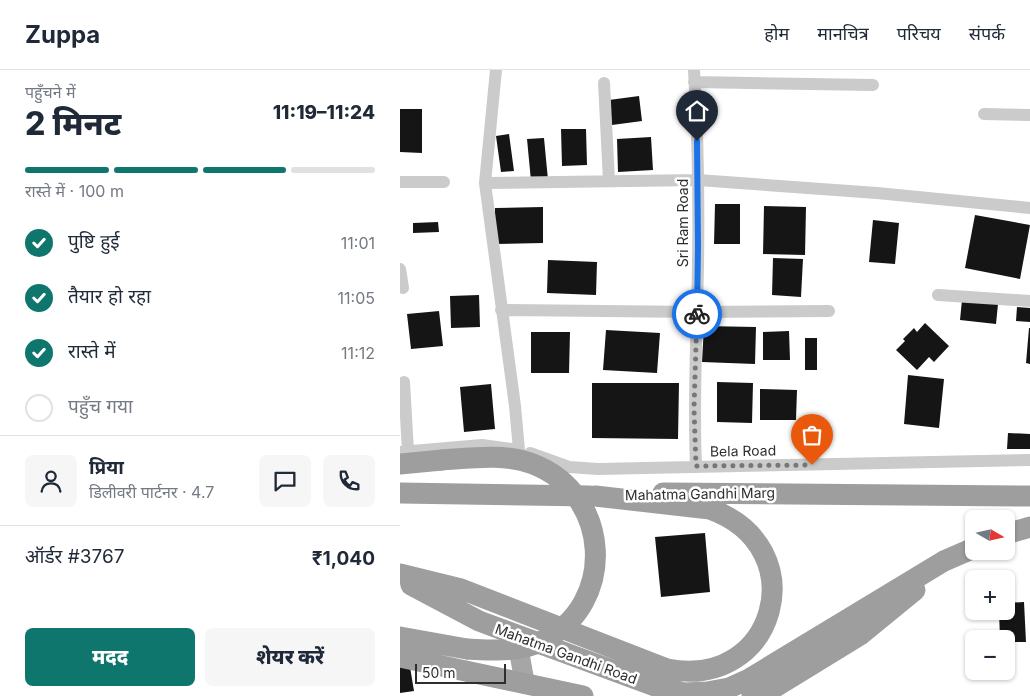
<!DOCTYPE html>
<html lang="hi">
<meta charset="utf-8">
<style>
body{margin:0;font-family:Inter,"Noto Sans Devanagari",sans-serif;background:#f6f6f7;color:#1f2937;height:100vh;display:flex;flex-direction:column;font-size:19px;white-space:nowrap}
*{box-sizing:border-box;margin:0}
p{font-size:16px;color:#747a83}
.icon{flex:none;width:28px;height:28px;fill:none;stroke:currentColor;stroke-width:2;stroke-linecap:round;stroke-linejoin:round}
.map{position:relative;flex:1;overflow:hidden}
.side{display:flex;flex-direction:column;background:#fff;width:400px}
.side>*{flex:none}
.needle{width:32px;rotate:99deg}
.fabs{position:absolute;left:565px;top:440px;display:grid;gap:10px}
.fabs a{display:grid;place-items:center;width:50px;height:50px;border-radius:8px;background:#fff;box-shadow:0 1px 4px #0004;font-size:25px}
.scale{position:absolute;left:15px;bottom:12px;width:91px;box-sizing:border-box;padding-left:5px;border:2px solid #2e2e2e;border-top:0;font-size:14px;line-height:18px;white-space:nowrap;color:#2e2e2e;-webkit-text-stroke:4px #fff;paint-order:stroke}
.pin{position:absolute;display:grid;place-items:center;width:42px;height:42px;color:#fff;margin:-51px -21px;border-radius:50% 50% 50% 0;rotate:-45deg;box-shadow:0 0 5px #0007}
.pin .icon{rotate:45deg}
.courier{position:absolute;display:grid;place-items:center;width:50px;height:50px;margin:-25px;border:4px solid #1a73e8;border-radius:50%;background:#fff;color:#222;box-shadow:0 1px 6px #0007}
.summary em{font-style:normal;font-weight:800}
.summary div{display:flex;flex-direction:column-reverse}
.summary{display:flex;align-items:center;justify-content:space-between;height:85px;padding:0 25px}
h1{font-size:32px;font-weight:800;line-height:38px}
.bar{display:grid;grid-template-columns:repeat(4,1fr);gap:8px 5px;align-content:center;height:60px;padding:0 25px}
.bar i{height:6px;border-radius:4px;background:#e0e1e3}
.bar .selected{background:#0f766e}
.bar p{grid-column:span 4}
.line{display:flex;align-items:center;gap:12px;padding:0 25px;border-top:1px solid #e0e1e3}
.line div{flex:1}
.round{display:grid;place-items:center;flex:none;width:52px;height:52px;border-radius:8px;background:#f6f6f7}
ol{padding:0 25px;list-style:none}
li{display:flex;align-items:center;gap:15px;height:55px}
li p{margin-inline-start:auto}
li .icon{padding:5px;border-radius:50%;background:#0f766e;color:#fff;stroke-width:4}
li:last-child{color:#747a83}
li i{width:28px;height:28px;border:2px solid #e0e1e3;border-radius:50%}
.action{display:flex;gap:10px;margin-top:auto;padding:10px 25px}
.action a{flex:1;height:58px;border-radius:8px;background:#0f766e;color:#fff;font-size:20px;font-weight:800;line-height:58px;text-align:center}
.action a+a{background:#f6f6f7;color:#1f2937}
header{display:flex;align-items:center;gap:30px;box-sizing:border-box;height:70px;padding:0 25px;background:#fff;border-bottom:1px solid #e0e1e3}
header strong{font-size:24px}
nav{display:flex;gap:28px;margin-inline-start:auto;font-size:18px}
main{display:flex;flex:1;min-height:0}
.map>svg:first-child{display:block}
</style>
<header>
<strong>Zuppa</strong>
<nav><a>होम</a><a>मानचित्र</a><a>परिचय</a><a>संपर्क</a></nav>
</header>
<main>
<section class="side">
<div class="summary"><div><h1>2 मिनट</h1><p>पहुँचने में</p></div><em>11:19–11:24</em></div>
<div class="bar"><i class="selected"></i><i class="selected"></i><i class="selected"></i><i></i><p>रास्ते में · 100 m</p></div>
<ol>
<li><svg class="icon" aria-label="check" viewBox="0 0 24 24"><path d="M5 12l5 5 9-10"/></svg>पुष्टि हुई<p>11:01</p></li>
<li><svg class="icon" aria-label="check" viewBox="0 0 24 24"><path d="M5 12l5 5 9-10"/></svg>तैयार हो रहा<p>11:05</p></li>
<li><svg class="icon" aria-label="check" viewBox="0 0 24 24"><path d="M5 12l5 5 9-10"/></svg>रास्ते में<p>11:12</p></li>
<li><i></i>पहुँच गया</li>
</ol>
<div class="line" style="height:90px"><a class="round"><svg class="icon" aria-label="person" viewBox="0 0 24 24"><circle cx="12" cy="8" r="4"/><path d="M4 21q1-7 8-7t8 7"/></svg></a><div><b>प्रिया</b><p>डिलीवरी पार्टनर · 4.7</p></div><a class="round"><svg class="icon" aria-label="chat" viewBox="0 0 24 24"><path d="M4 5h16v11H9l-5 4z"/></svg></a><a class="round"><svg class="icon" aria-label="phone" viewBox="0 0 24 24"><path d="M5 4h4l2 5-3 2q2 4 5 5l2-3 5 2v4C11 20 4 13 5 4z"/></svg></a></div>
<div class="line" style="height:65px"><div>ऑर्डर #3767</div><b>₹1,040</b></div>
<div class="action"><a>मदद</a><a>शेयर करें</a></div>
</section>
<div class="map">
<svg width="630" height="626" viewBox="0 0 630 626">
<rect width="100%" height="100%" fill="#fff"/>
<!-- building -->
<path fill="#151515" d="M239,26L242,51L212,55L209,30Z
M0,39H22V83L0,82Z
M161,59H186L187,95L162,96Z
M109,64L114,101L101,102L96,66Z
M251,67L253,100L218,102L217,69Z
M144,68L148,110L131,111L127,69Z
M315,134H340V174H314Z
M364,136L406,137L405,185L363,184Z
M143,137V173L95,174V138Z
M575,145L630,155L620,209L565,198Z
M473,150L499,153L495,194L469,192Z
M38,152L39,162L13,163V153Z
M373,188L403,189L401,227L372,225Z
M148,190L197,192L196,225L147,223Z
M79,225L80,257L51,258L50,226Z
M562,230L598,234L596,254L560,250Z
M617,237L630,238V252L616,251Z
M39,241L43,276L11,279L7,244Z
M525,253L549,276L534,292L529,287L517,300L496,280L505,271L503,269L514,258L517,262Z
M304,256L356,257L355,294L302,292Z
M629,258H630V294L626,293Z
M206,260L260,263L257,303L203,300Z
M389,261L390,290H363V262Z
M131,262H170L169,303H131Z
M405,268H417V300H405Z
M508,305L544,309L539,358L504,354Z
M317,312L353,313L352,353L317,352Z
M192,313H279L278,369L192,368Z
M91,314L95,359L64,362L60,317Z
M360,319L397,320L396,350H360Z
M608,363L630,364V379H607Z
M305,463L310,522L261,527L255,467Z
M624,532L626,572H606V569H600L599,541H606V533Z
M0,595L10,597L14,621L0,623Z"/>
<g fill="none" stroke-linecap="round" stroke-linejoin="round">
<!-- minor -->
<path stroke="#cbcbcb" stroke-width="12" d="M96,0L85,113L115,336L119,380
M294,0C298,65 299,130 298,194C297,262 293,329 296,396
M294,12L473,15
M204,13L209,111
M584,44L630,45
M0,112H44
M85,113L298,110L477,123L630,138
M0,199L3,218
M538,225L630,231
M101,240L297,242L429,241
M4,312L8,381
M0,382L82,375L111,379
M130,383L169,397L198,399L630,390"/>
<!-- primary -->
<path stroke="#a6a6a6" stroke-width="20" d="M116,565L125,614"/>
<!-- trunk -->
<path stroke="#9e9e9e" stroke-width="21" d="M0,394L42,390
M0,423L190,426
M263,423L630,426
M606,464L630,457
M0,504L61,519L267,599C376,621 416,477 310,439L195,426
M11,515L79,551L263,619L285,623L307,622L329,618L349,609L544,491L574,478
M0,567L67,579
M0,587L183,626
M352,626L372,619L460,565L515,520"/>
<!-- trunk-bridge -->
<path stroke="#9e9e9e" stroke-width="21" d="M42,390C71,388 105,383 133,394C211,424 218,534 142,571C118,583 92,580 67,579"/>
</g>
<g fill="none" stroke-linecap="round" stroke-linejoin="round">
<!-- done -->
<path stroke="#777" stroke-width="5" stroke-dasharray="0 9" d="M297,244L294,338L296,396L412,395"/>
<!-- route -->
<path stroke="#1a73e8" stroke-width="6" d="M297,244L298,177L297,71"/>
</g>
<g text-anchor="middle" stroke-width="5" stroke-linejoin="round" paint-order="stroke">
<!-- street labels -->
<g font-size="14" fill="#2e2e2e" stroke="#fff">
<text transform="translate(283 153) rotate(-90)" y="5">Sri Ram Road</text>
<text transform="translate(343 381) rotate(-1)" y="5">Bela Road</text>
<text transform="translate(300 424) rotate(-1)" y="5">Mahatma Gandhi Marg</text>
<text transform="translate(166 584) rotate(20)" y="5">Mahatma Gandhi Road</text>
</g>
</g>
</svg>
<div class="fabs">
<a><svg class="needle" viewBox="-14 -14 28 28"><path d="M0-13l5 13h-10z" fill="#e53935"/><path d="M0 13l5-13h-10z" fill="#747a83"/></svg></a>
<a>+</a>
<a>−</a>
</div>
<div class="scale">50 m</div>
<div class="pin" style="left:412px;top:395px;background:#ea580c"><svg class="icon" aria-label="bag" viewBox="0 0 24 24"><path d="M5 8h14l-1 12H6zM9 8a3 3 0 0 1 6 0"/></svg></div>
<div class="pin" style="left:297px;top:71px;background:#1f2937"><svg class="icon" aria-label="home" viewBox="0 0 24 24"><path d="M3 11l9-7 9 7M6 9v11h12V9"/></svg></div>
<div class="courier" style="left:297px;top:244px"><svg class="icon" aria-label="bike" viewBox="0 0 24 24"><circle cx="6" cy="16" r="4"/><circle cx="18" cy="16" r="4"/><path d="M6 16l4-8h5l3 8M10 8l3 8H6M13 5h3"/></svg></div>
</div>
</main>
